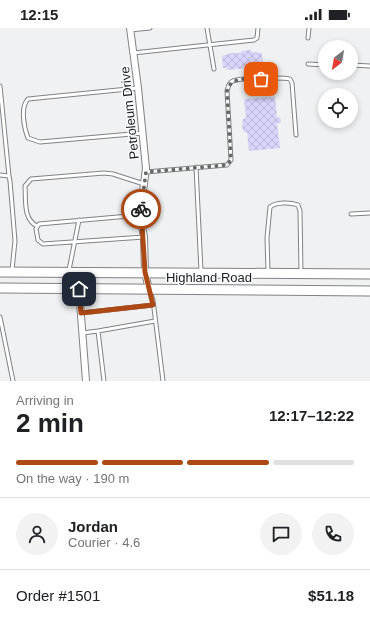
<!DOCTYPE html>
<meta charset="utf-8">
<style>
body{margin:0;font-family:Arial,sans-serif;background:#f2f2f2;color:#202124;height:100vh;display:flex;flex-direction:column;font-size:15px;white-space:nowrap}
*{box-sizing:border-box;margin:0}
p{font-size:13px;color:#757577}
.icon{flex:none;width:22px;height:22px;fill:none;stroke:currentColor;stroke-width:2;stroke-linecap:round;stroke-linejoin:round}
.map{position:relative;height:353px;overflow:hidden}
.drawer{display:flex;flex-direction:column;background:#fff;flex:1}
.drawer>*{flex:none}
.needle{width:26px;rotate:211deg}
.fabs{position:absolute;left:318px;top:12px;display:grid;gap:8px}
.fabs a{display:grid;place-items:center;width:40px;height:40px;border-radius:50%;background:#fff;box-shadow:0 2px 6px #0003;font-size:20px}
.pin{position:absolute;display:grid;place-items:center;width:34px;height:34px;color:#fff;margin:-17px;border-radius:8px;box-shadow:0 2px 6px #0006}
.courier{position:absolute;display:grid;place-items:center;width:40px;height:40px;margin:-20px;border:3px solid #ad4914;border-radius:50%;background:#fff;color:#222;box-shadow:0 1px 5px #0007}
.overview em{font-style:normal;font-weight:700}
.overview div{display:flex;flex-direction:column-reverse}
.overview{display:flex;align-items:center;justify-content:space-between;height:68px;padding:0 16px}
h1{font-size:26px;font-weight:700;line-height:30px}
.bar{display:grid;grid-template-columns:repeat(4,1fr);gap:6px 4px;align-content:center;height:48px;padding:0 16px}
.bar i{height:5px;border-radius:3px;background:#e0e0e0}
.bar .active{background:#ad4914}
.bar p{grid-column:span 4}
.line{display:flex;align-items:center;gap:10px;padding:0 16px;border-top:1px solid #e0e0e0}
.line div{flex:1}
.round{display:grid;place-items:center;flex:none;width:42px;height:42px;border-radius:21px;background:#f2f2f2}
.status{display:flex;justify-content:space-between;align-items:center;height:28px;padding:0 20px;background:#fff;direction:ltr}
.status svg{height:11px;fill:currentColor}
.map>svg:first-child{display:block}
</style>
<div class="status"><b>12:15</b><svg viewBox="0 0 49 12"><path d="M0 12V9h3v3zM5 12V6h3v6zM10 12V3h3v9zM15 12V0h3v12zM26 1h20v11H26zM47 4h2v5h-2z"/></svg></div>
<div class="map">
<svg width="370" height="353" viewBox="0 0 370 353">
<defs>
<pattern id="building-cross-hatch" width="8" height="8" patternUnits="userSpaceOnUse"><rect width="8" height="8" fill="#d8d4fb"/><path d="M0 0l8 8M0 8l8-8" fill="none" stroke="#b9b6d7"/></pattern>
</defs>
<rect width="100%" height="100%" fill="#f0f1f2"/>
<!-- building -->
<path fill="url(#building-cross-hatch)" d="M251,22V24L262,25L263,37H259V39L227,42V40H223L222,28L231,25H241V23Z
M275,69L277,90L280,89L281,95H277L280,120L249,123L247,104H244L242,99L243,91L246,90L244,71Z"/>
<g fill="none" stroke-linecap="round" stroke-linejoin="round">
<defs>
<path id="service" d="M207,0L214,41
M130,2L150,0
M308,10L309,0
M133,25L254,12L257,10L258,0
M308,36L325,37
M351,37L370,38
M0,58L9,148
M138,60L28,71C20,79 24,100 28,110L40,114L143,105
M196,139L201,243
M146,144L227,137L231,132L227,63C228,59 229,54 233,53C239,50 284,49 290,51L292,55L296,107
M0,147L9,148L10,153L15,213L12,242
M351,186L370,185
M140,187L39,196L36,201L38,212L43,216L144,209
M37,198C23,191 26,173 25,158L31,151L104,145L113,146L144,156
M69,242L79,192
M268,244L267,210L270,179C276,174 290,174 298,177L300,183L301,244
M149,262L153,272L163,353
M81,285L153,277
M0,289L13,353
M98,303L155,293
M82,305L98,303L104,353"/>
<path id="minor" d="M130,0L138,60L146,140L140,187L144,209L145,244L149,262
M79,261L86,353"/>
<path id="secondary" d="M0,244L370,246
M0,260L370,263"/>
</defs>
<!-- service casing -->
<use href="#service" stroke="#818283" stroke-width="5"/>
<!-- minor casing -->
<use href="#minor" stroke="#818283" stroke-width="8"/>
<!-- secondary casing -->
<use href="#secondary" stroke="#818283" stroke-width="11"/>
<!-- service -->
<use href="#service" stroke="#fff" stroke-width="3"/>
<!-- minor -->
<use href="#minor" stroke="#fff" stroke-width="6"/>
<!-- secondary -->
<use href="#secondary" stroke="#fff" stroke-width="9"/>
</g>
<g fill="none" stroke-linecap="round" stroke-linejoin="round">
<!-- done -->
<path stroke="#676868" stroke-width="4" stroke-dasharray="0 7.2" d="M141,181L146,144L227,137L231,132L227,63C230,48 249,51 261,51"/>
<!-- route -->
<path stroke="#ad4914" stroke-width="5" d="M79,261L81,285L153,277L145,244L141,181"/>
</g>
<g text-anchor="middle" stroke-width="3" stroke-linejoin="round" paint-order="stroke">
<!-- street labels -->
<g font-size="13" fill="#1d1e1e" stroke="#fdfeff">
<text transform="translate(129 85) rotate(-96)" y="5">Petroleum Drive</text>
<text x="209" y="254">Highland Road</text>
</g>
</g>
</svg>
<div class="fabs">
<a><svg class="needle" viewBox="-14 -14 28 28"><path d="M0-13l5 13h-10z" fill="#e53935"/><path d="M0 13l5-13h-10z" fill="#757577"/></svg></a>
<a><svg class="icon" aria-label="locate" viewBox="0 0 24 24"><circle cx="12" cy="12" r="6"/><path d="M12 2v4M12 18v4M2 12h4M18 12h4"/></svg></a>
</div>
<div class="pin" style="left:261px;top:51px;background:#ea580c"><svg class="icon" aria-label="bag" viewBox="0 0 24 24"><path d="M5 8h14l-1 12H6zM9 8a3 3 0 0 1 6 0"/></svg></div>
<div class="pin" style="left:79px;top:261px;background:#1f2937"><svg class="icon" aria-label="home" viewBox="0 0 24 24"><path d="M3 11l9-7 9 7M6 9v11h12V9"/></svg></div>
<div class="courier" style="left:141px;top:181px"><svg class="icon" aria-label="bike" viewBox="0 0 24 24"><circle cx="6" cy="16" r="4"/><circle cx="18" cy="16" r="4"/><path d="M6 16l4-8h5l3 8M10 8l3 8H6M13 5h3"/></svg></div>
</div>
<section class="drawer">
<div class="overview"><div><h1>2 min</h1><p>Arriving in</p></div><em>12:17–12:22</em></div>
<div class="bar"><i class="active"></i><i class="active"></i><i class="active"></i><i></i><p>On the way · 190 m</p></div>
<div class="line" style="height:72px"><a class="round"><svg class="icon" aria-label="person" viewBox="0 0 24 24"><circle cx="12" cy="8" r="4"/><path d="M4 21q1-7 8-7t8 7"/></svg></a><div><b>Jordan</b><p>Courier · 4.6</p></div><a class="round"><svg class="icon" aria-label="chat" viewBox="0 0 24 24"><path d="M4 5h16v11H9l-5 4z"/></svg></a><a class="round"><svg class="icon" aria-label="phone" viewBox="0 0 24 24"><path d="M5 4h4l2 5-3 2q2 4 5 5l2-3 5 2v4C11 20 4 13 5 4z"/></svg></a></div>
<div class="line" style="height:52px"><div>Order #1501</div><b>$51.18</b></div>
</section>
